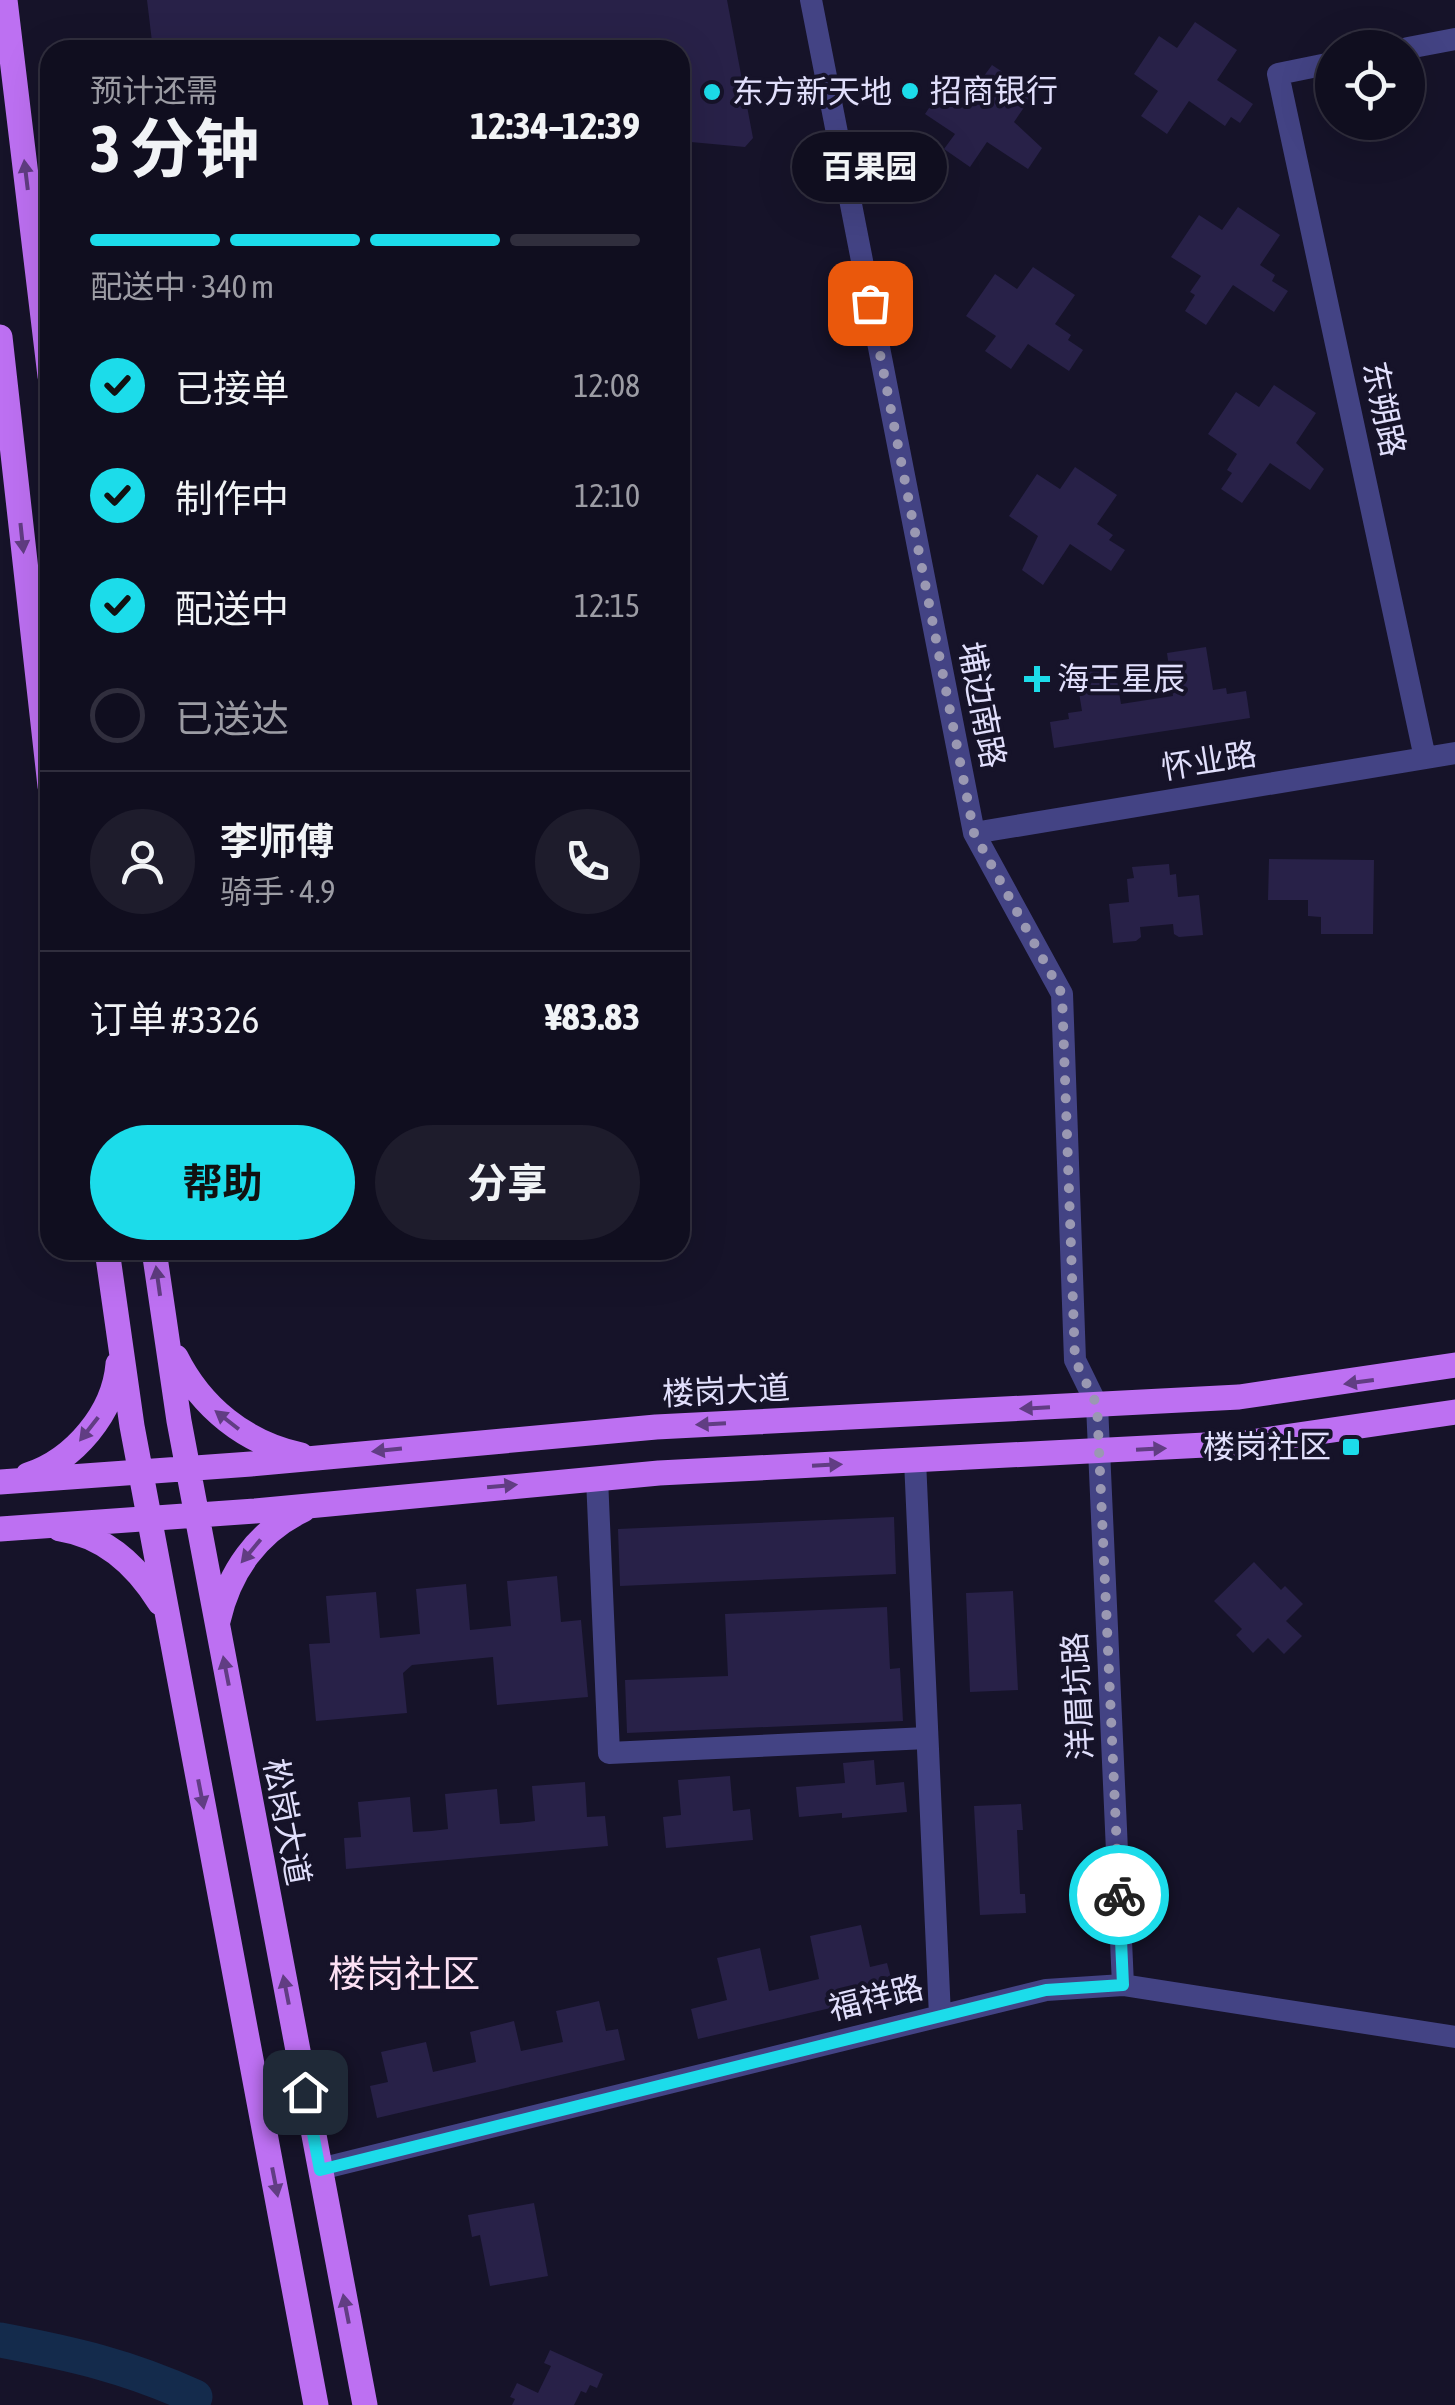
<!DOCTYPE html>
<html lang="zh">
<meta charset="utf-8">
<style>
body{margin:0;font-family:"Asap Condensed","Noto Sans SC",sans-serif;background:#1e1c2c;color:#f1f3f6;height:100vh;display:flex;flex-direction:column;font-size:38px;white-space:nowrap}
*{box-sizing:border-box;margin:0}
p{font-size:32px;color:#9c9ca4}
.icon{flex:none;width:55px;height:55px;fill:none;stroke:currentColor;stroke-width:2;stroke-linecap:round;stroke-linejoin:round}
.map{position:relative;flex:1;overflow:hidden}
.drawer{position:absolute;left:40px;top:40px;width:650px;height:1220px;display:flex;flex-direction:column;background:#100e1f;border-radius:30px;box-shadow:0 10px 40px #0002,0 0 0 2px #302e3d}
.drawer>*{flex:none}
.controls{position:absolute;left:1315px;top:30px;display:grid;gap:20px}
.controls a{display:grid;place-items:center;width:110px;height:110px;border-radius:50%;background:#100e1f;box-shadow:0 10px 40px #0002,0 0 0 2px #302e3d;font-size:50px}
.pin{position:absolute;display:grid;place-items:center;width:85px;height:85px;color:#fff;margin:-42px;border-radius:20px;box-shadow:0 5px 15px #0006}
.courier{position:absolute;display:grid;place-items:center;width:100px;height:100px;margin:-50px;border:8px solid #1cdcea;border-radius:50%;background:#fff;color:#222;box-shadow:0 2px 12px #0007}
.bubble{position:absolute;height:70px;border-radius:35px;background:#100e1f;box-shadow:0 10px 40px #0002,0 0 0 2px #302e3d;font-size:32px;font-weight:700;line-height:70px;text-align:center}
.head em{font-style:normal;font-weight:700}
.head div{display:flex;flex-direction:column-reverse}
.head{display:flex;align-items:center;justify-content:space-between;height:170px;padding:0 50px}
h1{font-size:65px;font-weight:700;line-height:75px}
.bar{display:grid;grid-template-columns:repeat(4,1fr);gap:15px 10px;align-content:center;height:120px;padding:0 50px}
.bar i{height:12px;border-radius:8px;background:#302e3d}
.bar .active{background:#1cdcea}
.bar p{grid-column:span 4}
.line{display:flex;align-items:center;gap:25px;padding:0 50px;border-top:2px solid #302e3d}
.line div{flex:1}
.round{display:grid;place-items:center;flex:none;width:105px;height:105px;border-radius:52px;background:#1e1c2c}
ol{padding:0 50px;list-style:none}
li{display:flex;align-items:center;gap:30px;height:110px}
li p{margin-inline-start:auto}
li .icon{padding:10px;border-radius:50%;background:#1cdcea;color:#111;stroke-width:4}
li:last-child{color:#9c9ca4}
li i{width:55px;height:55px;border:5px solid #302e3d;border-radius:50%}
.action{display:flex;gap:20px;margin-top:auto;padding:20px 50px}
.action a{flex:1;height:115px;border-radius:60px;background:#1cdcea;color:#111;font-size:40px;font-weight:700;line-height:115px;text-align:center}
.action a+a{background:#1e1c2c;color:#f1f3f6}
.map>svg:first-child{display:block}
</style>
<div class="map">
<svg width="1455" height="2405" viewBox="0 0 1455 2405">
<rect width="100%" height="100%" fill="#161329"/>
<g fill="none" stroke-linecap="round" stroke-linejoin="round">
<!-- river -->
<path stroke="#142b4c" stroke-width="35" d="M0,2340C73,2354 127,2366 195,2397"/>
</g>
<!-- building -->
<path fill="#282148" d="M147,0H727L753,138L745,147L680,141V50H153Z
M1195,22L1237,50L1217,80L1253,104L1240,123L1231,117L1225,126L1189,101L1167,134L1141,116L1158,91L1134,74L1159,36L1177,48Z
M992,65L1034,93L1014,122L1042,148L1028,169L987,142L970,167L944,149L955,134L925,114L953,72L976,87Z
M1238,207L1280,235L1260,265L1275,275L1272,281L1288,291L1274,312L1233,285L1206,325L1185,311L1195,295L1190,292L1201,276L1171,257L1199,215L1222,230Z
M1033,267L1075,295L1055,324L1071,335L1068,340L1083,350L1069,371L1028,344L1011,369L985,351L996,336L966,316L995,274L1017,289Z
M1274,385L1316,413L1296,443L1324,469L1310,490L1270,463L1242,503L1221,489L1232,473L1227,470L1237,454L1208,434L1236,392L1259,407Z
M1075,467L1117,495L1097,524L1113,535L1109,540L1125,550L1111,571L1070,544L1043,585L1022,570L1038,536L1009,516L1037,474L1060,489Z
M1206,647L1213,690L1226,688L1227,694L1246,691L1250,718L1054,748L1050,722L1069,719L1068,713L1082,711L1075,668L1114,662L1121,704L1173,696L1167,653Z
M1269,859L1374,860L1373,934H1321V917L1308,916V900H1268Z
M1169,864L1170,875L1176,874L1178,897L1199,895L1203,935L1179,937L1174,934L1173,924L1140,927L1141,937L1136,941L1113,943L1109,904L1129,902L1127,879L1134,878L1132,867Z
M894,1517L896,1574L620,1586L618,1529Z
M1254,1562L1281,1590L1285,1586L1303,1604L1286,1621L1302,1636L1284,1654L1268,1638L1253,1653L1236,1635L1242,1629L1214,1601Z
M557,1576L561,1622L581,1620L588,1697L497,1705L493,1657L412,1665L403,1673L407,1713L316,1721L309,1644L330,1643L326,1596L376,1592L380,1638L420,1634L416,1589L466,1584L470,1630L511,1626L507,1581Z
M1013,1591L1018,1690L970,1692L966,1593Z
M887,1607L890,1669L900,1668L903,1721L627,1733L625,1680L728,1676L725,1614Z
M874,1760L876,1785L904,1782L907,1812L842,1818V1813L799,1817L796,1787L845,1783L843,1763Z
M730,1776L733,1811L750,1809L753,1840L666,1848L663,1817L681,1815L678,1780Z
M585,1782L587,1817L605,1816L608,1846L346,1869L344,1838L361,1837L358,1802L410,1797L413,1832L431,1831L448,1829L445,1794L497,1789L500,1824L518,1823L535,1821L532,1786Z
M1021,1804L1023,1830H1017L1020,1894H1025L1026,1913L980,1915L974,1806Z
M861,1925L870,1967L887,1963L895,1993L698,2039L691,2009L727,2000L717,1958L760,1948L769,1991L819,1979L810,1936Z
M599,2001L606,2031L618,2029L625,2060L377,2118L370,2086L388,2082L381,2052L426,2042L433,2072L476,2062L470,2032L514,2021L521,2051L563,2042L556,2011Z
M534,2203L548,2276L490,2286L480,2235L472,2237L468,2215Z
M550,2350L603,2374L597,2388L590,2385L586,2393L581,2391L574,2405H512L515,2399L510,2397L517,2383L538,2393L551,2366L544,2363Z"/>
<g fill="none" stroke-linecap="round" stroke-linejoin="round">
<!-- minor -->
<path stroke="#434384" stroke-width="22" d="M811,0L974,833L1062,994L1075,1360L1097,1405L1123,1985
M1408,48L1455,39
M1332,63L1278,74L1425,758
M974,833L1455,753
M915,1460L940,2016
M597,1478L609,1753L927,1738
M320,2169L1046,1990L1123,1985L1455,2037"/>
<!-- major -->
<path stroke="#bd70f2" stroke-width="25" d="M5,0L50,376
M0,337L50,786
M107,1250L132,1426L316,2405
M154,1250L179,1421L365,2405
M176,1357C201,1407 245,1443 301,1455
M28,1475C74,1460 114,1413 118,1364
M0,1482L251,1464L656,1427L1239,1397L1455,1365
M0,1529L255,1511L659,1473L1244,1443L1455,1412
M60,1529C105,1536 137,1566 160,1603
M218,1621C229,1572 257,1532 303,1510"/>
</g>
<!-- one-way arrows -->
<defs><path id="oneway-solid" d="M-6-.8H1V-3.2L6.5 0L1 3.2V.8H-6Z" transform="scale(2.5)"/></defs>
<g fill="#613d83">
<use href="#oneway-solid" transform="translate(26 175) rotate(-97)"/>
<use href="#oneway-solid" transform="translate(22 538) rotate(84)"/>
<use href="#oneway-solid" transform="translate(158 1281) rotate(-98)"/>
<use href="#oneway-solid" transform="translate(1359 1382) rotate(172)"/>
<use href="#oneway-solid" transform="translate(1035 1408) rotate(177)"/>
<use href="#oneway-solid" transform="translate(227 1420) rotate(-142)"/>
<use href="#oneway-solid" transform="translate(711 1424) rotate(177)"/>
<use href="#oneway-solid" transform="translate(89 1429) rotate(128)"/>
<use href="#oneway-solid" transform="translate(1151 1449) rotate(-3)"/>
<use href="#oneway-solid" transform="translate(387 1450) rotate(174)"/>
<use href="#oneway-solid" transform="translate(827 1465) rotate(-3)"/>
<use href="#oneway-solid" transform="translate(502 1486) rotate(-5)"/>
<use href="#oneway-solid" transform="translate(251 1551) rotate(130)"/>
<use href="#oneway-solid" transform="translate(226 1671) rotate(-101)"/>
<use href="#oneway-solid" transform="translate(201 1794) rotate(79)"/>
<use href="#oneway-solid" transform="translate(286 1990) rotate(-101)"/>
<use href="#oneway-solid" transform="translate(275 2182) rotate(79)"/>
<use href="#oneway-solid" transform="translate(346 2309) rotate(-101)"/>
</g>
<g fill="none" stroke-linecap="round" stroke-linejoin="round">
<!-- done -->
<path stroke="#9a98b2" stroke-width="10" stroke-dasharray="0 18" d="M870,303L974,833L1062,994L1075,1360L1097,1405L1119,1895"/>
<!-- route -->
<path stroke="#1cdcea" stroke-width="12" d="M305,2092L320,2170L1046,1990L1123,1985L1119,1895"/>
</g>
<!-- markers -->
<g fill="#1cdcea" stroke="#161329" stroke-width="4">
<circle cx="910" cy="91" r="10"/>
<circle cx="712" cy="92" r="10"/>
<path d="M1032 664h10v10h10v10h-10v10h-10v-10h-10v-10h10z"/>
<rect x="1341" y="1437" width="20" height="20" rx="5"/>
</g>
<g text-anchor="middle" stroke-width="8" stroke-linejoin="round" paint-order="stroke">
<!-- poi labels -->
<g font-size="32" fill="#e1dffc" stroke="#161329" text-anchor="start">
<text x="930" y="102">招商银行</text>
<text x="732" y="103">东方新天地</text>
<text x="1057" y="690">海王星辰</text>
<text x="1331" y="1458" text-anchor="end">楼岗社区</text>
</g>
<!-- street labels -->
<g font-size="32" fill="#e1dffc" stroke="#161329">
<text transform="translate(1384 409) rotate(78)" y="11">东朔路</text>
<text transform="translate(982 705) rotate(79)" y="11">埔边南路</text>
<text transform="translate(1209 761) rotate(-9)" y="11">怀业路</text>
<text transform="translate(726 1391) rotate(-3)" y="11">楼岗大道</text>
<text transform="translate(1078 1696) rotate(-93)" y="11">洋眉坑路</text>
<text transform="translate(287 1822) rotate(79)" y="11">松岗大道</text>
<text transform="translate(876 1998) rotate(-14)" y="11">福祥路</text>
</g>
<!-- quarter labels -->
<g font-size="38" fill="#fce0f3" stroke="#161329">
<text x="404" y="1987">楼岗社区</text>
</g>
</g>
</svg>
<div class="controls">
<a><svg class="icon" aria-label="locate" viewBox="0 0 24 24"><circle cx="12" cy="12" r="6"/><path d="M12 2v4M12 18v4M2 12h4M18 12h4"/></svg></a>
</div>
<div class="pin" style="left:870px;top:303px;background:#ea580c"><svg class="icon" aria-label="bag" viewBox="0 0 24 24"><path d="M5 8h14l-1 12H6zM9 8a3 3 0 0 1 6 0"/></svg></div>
<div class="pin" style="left:305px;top:2092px;background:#1f2937"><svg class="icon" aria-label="home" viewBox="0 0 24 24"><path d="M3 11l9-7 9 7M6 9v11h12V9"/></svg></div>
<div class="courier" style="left:1119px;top:1895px"><svg class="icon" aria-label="bike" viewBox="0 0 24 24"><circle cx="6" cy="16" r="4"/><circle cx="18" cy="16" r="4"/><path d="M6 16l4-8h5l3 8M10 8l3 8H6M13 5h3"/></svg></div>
<div class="bubble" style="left:792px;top:132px;width:155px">百果园</div>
<section class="drawer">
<div class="head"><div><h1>3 分钟</h1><p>预计还需</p></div><em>12:34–12:39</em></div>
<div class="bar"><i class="active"></i><i class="active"></i><i class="active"></i><i></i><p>配送中 · 340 m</p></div>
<ol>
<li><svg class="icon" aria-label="check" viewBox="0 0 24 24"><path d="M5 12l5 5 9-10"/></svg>已接单<p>12:08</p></li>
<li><svg class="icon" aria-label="check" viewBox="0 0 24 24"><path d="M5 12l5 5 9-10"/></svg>制作中<p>12:10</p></li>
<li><svg class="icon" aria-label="check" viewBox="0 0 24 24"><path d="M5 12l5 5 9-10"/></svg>配送中<p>12:15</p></li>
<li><i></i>已送达</li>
</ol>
<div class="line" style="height:180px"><a class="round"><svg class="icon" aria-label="person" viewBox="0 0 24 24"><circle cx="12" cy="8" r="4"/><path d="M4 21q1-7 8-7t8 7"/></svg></a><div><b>李师傅</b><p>骑手 · 4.9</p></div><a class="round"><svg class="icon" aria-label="phone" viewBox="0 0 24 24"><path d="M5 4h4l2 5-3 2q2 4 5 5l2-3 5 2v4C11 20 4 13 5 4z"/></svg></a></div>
<div class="line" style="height:130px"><div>订单 #3326</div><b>¥83.83</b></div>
<div class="action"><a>帮助</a><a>分享</a></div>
</section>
</div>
